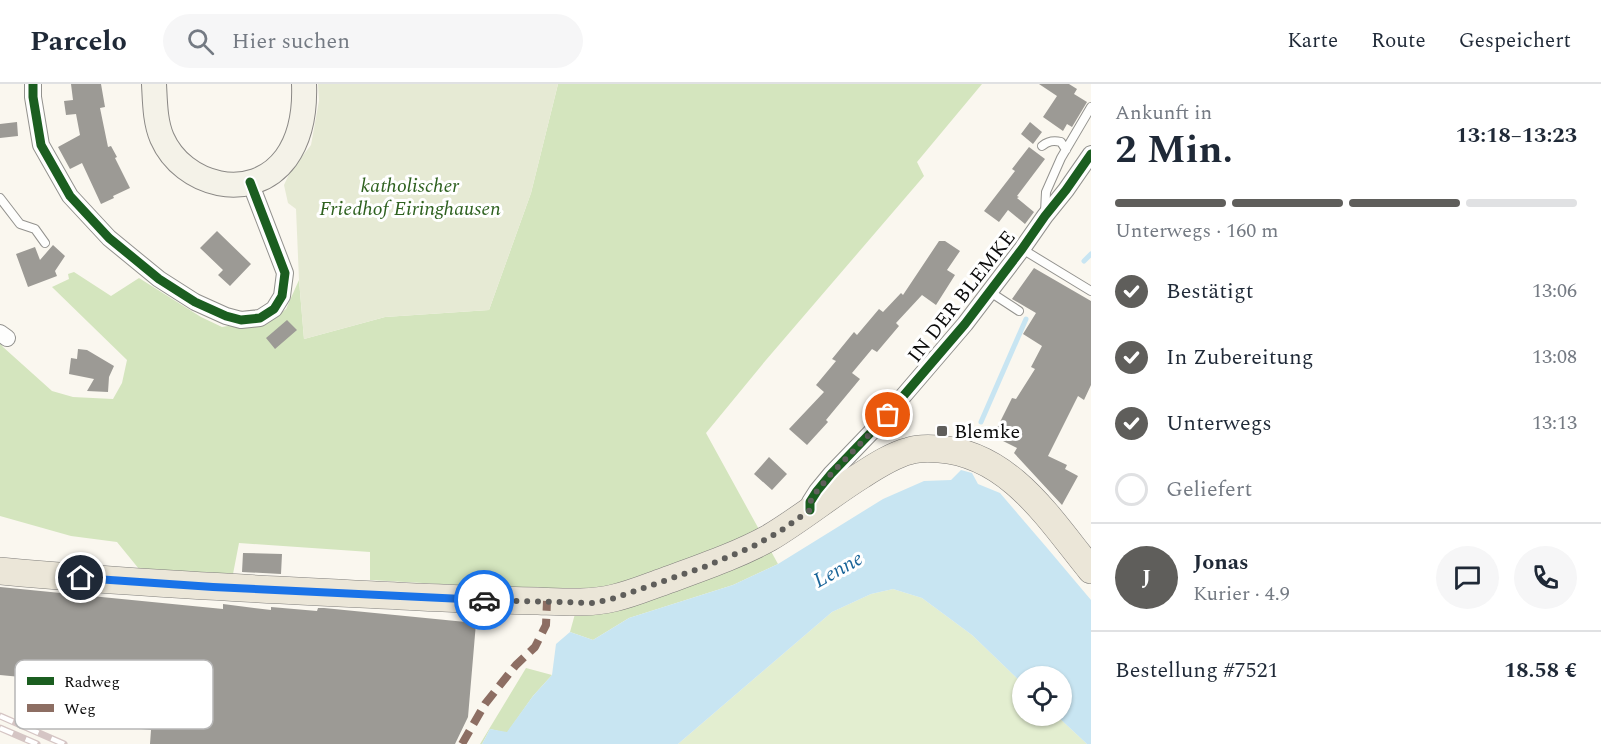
<!DOCTYPE html>
<html lang="de">
<meta charset="utf-8">
<style>
body{margin:0;font-family:Spectral,serif;background:#f6f6f7;color:#1f2937;height:100vh;display:flex;flex-direction:column;font-size:22px;white-space:nowrap}
*{box-sizing:border-box;margin:0}
p{font-size:20px;color:#747a83}
.icon{flex:none;width:33px;height:33px;fill:none;stroke:currentColor;stroke-width:2;stroke-linecap:round;stroke-linejoin:round}
.map{position:relative;flex:1;overflow:hidden}
.details{display:flex;flex-direction:column;background:#fff;width:510px}
.details>*{flex:none}
.controls{position:absolute;left:1012px;top:582px;display:grid;gap:12px}
.controls a{display:grid;place-items:center;width:60px;height:60px;border-radius:50%;background:#fff;box-shadow:0 2px 4px #0004;font-size:30px}
.pin{position:absolute;display:grid;place-items:center;width:51px;height:51px;color:#fff;margin:-26px;border:3px solid #fff;border-radius:50%;box-shadow:0 2px 6px #0007}
.courier{position:absolute;display:grid;place-items:center;width:60px;height:60px;margin:-30px;border:4px solid #1a73e8;border-radius:50%;background:#fff;color:#222;box-shadow:0 2px 8px #0007}
.summary em{font-style:normal;font-weight:700}
.summary div{display:flex;flex-direction:column-reverse}
.summary{display:flex;align-items:center;justify-content:space-between;height:102px;padding:0 24px}
h1{font-size:39px;font-weight:700;line-height:45px}
.bar{display:grid;grid-template-columns:repeat(4,1fr);gap:9px 6px;align-content:center;height:72px;padding:0 24px}
.bar i{height:8px;border-radius:4px;background:#e0e1e3}
.bar .on{background:#5f5e5b}
.bar p{grid-column:span 4}
.line{display:flex;align-items:center;gap:15px;padding:0 24px;border-top:2px solid #e0e1e3}
.line div{flex:1}
.round{display:grid;place-items:center;flex:none;width:63px;height:63px;border-radius:32px;background:#f6f6f7}
ol{padding:0 24px;list-style:none}
li{display:flex;align-items:center;gap:18px;height:66px}
li p{margin-inline-start:auto}
li .icon{padding:6px;border-radius:50%;background:#5f5e5b;color:#fff;stroke-width:4}
li:last-child{color:#747a83}
li i{width:33px;height:33px;border:3px solid #e0e1e3;border-radius:50%}
header{display:flex;align-items:center;gap:36px;box-sizing:border-box;height:84px;padding:0 30px;background:#fff;border-bottom:2px solid #e0e1e3}
header strong{font-size:28px}
nav{display:flex;gap:33px;margin-inline-start:auto;font-size:21px}
.search{width:420px;height:54px;background:#f6f6f7;display:flex;align-items:center;gap:15px;box-sizing:border-box;padding:0 21px;border-radius:33px;color:#747a83;font-size:22px}
main{display:flex;flex:1;min-height:0}
.map>svg:first-child{display:block}
</style>
<header>
<strong>Parcelo</strong>
<div class="search"><svg class="icon" aria-label="search" viewBox="0 0 24 24"><circle cx="10" cy="10" r="6"/><path d="M15 15l6 6"/></svg>Hier suchen</div>
<nav><a>Karte</a><a>Route</a><a>Gespeichert</a></nav>
</header>
<main>
<div class="map">
<svg width="1091" height="660" viewBox="0 0 1091 660">
<rect width="100%" height="100%" fill="#faf7ef"/>
<!-- green -->
<path fill="#e3eed0" d="M893,505L922,514L972,551L1023,600V632H1057L1087,660H678L832,528L871,510Z"/>
<!-- forest -->
<path fill="#d4e5be" d="M558,0H982L917,78L924,92L766,276L706,349L778,480L733,501L629,534L593,556L570,548L581,508L370,496V468L239,459L233,490L139,485L117,458L71,452L0,432V259L3,263L52,307L73,313L113,315L122,299L127,276L52,203L69,195L68,190L74,188L111,212L139,194L201,233L222,243L274,234L286,225L299,196L304,255L385,233L489,226L531,109Z
M526,584L552,591L533,612L507,649L490,645L482,660H480Z"/>
<!-- cemetery -->
<path fill="#e6ead4" d="M318,0H558L531,109L489,226L385,233L304,255L299,196L296,125L288,119L284,101L290,88L311,61L319,17Z"/>
<!-- water -->
<path fill="#c8e5f2" d="M961,386L972,389L978,400L1000,409L1048,465L1091,516V660H1087L1057,632H1062V592H1023V600L972,551L922,514L893,505L871,510L832,528L678,660H482L490,645L507,648L533,612L552,591L556,560L570,548L593,556L629,534L733,501L778,480L883,415L924,397L951,396Z"/>
<g fill="none" stroke-linecap="round" stroke-linejoin="round">
<!-- stream -->
<path stroke="#c8e5f2" stroke-width="5" d="M1084,177L1091,170
M981,338L1026,235"/>
</g>
<!-- building -->
<path fill="#9c9a95" d="M71,0H101L105,23L100,24L108,63L111,62L117,73L115,74L130,104L113,112L114,114L101,120L82,79L70,85L58,63L80,51L76,30L66,31L64,17L73,16Z
M1039,0H1069L1077,5L1074,10L1087,18L1072,43L1067,40L1063,47L1043,33L1057,12Z
M17,38L18,52L0,54V40Z
M1030,38L1042,48L1033,60L1021,50Z
M1029,63L1045,75L1017,112L1019,113L1017,114L1034,128L1025,140L1008,126L999,138L984,127L1015,87L1012,85Z
M217,147L251,180L230,202L218,191L223,186L200,164Z
M939,157H945L960,167L947,186L955,191L936,221L922,211L896,239L899,242L877,268L872,265L852,289L860,295L826,336L828,338L807,361L789,345L824,308L816,301L836,277L832,275L854,248L857,251L879,225L883,228L901,209L903,211Z
M53,161L65,172L55,187L57,192L28,203L16,170L35,163L40,176Z
M1034,184L1091,217V301L1084,316L1078,312L1048,372L1067,381L1065,385L1078,392L1062,421L1014,369L1017,364L993,352L1012,314L1016,315L1035,285L1031,283L1042,262L1023,250L1036,229L1012,215Z
M287,236L297,246L275,265L266,254Z
M78,265L87,266L114,282L109,293L108,308L87,307L94,295L69,290L71,274L77,275Z
M769,373L787,390L772,406L754,390Z
M243,469L282,470L281,490L242,488Z
M0,503L223,525V520L271,526V523L317,527L318,524H324L476,539L468,633L455,660H150L151,646L111,642V641L94,639L59,624L62,597L0,591Z"/>
<g fill="none" stroke-linecap="round" stroke-linejoin="round">
<defs>
<path id="lane" d="M1042,62C1048,57 1053,56 1061,58L1066,66
M0,114L20,140L35,145L45,159
M1045,128L1046,108L1061,74L1091,23
M1022,165L1091,207
M990,208L1019,227"/>
<path id="street" d="M33,0V13L41,61L70,112L109,154L159,195L195,218L226,232L241,236L260,234L274,225L282,212L285,189L250,98
M0,249L7,254
M810,422V418L817,407L831,390L881,338L965,240L1022,165L1045,132L1066,106L1091,70"/>
<path id="secondary" d="M154,0C155,18 155,38 162,54C183,102 252,120 286,74C301,53 305,25 304,0"/>
<path id="primary" d="M0,487C140,500 279,506 420,513C459,515 498,516 538,517C564,518 589,520 614,514C632,510 648,503 665,497C700,484 736,472 769,454C801,435 830,411 862,391C876,382 893,371 909,367C918,364 929,364 939,365C1010,370 1050,436 1091,486"/>
</defs>
<!-- lane casing -->
<use href="#lane" stroke="#93928e" stroke-width="10"/>
<!-- street casing -->
<use href="#street" stroke="#93928e" stroke-width="18"/>
<!-- secondary casing -->
<use href="#secondary" stroke="#8a8885" stroke-width="26"/>
<!-- primary casing -->
<use href="#primary" stroke="#807f7c" stroke-width="28"/>
<!-- lane -->
<use href="#lane" stroke="#fefefd" stroke-width="8"/>
<!-- street -->
<use href="#street" stroke="#fefefd" stroke-width="16"/>
<!-- secondary -->
<use href="#secondary" stroke="#f4f2e8" stroke-width="24"/>
<!-- primary -->
<use href="#primary" stroke="#ebe6d8" stroke-width="27"/>
<defs>
<path id="rail" d="M0,632L64,660
M0,644L37,660"/>
</defs>
<!-- rail casing -->
<use href="#rail" stroke="#d5c5c4" stroke-width="7"/>
<!-- rail -->
<use href="#rail" stroke="#fff" stroke-width="4.5" stroke-dasharray="14" stroke-linecap="butt"/>
<!-- quiet -->
<path stroke="#8d6e63" stroke-width="8" stroke-dasharray="15 8" stroke-linecap="butt" d="M462,660L485,620L516,581L535,563L546,541L547,517"/>
<defs>
<path id="cycleway" d="M33,0V13L41,61L70,112L109,154L159,195L195,218L226,232L241,236L260,234L274,225L282,212L285,189L250,98
M810,426V418L817,407L831,390L881,338L965,240L1022,165L1045,132L1066,106L1091,70"/>
</defs>
<!-- cycleway casing -->
<use href="#cycleway" stroke="#fff" stroke-width="13"/>
<!-- cycleway -->
<use href="#cycleway" stroke="#1b5e20" stroke-width="9"/>
</g>
<g fill="none" stroke-linecap="round" stroke-linejoin="round">
<!-- done -->
<path stroke="#5f5e5b" stroke-width="6" stroke-dasharray="0 10.8" d="M484,516L594,519L615,514L704,483L752,463L779,448L810,426V418L817,407L831,390L888,331"/>
<!-- route -->
<path stroke="#1a73e8" stroke-width="8" d="M81,494L213,503L484,516"/>
</g>
<!-- markers -->
<rect fill="#5f5e5b" stroke="#fff" stroke-width="2" x="936" y="341" width="12" height="12" rx="3"/>
<g text-anchor="middle" stroke-width="6" stroke-linejoin="round" paint-order="stroke">
<!-- park labels -->
<g font-size="20" font-style="italic" fill="#2e611f" stroke="#fff">
<text x="410" y="108">katholischer<tspan x="410" dy="23">Friedhof Eiringhausen</tspan></text>
</g>
<!-- street labels -->
<g font-size="20" fill="#0c0c0c" stroke="#fff">
<text transform="translate(961 212) rotate(-52)" y="7">IN DER BLEMKE</text>
</g>
<!-- poi labels -->
<g font-size="20" fill="#0c0c0c" stroke="#fff" text-anchor="start">
<text x="954" y="354">Blemke</text>
</g>
<!-- water labels -->
<g font-size="21" font-style="italic" fill="#1a6599" stroke="#fff">
<text transform="translate(838 485) rotate(-29)" y="7">Lenne</text>
</g>
</g>
<!-- legend -->
<rect x="15" y="576" width="198" height="69" rx="9" fill="#fff" stroke="#b6b6b6" stroke-width="1.5"/>
<rect x="27" y="593" width="27" height="8" fill="#1b5e20"/>
<rect x="27" y="620" width="27" height="8" fill="#8d6e63"/>
<g font-size="16" fill="#0c0c0c">
<text x="64" y="603">Radweg</text>
<text x="64" y="630">Weg</text>
</g>
</svg>
<div class="controls">
<a><svg class="icon" aria-label="locate" viewBox="0 0 24 24"><circle cx="12" cy="12" r="6"/><path d="M12 2v4M12 18v4M2 12h4M18 12h4"/></svg></a>
</div>
<div class="pin" style="left:888px;top:331px;background:#ea580c"><svg class="icon" aria-label="bag" viewBox="0 0 24 24"><path d="M5 8h14l-1 12H6zM9 8a3 3 0 0 1 6 0"/></svg></div>
<div class="pin" style="left:81px;top:494px;background:#1f2937"><svg class="icon" aria-label="home" viewBox="0 0 24 24"><path d="M3 11l9-7 9 7M6 9v11h12V9"/></svg></div>
<div class="courier" style="left:484px;top:516px"><svg class="icon" aria-label="car" viewBox="0 0 24 24"><path d="M5 17H2v-5l4-1 3-4h7l3 4 3 1v5h-3M9 17h6M6 11h13"/><circle cx="7" cy="17" r="2"/><circle cx="17" cy="17" r="2"/></svg></div>
</div>
<section class="details">
<div class="summary"><div><h1>2 Min.</h1><p>Ankunft in</p></div><em>13:18–13:23</em></div>
<div class="bar"><i class="on"></i><i class="on"></i><i class="on"></i><i></i><p>Unterwegs · 160 m</p></div>
<ol>
<li><svg class="icon" aria-label="check" viewBox="0 0 24 24"><path d="M5 12l5 5 9-10"/></svg>Bestätigt<p>13:06</p></li>
<li><svg class="icon" aria-label="check" viewBox="0 0 24 24"><path d="M5 12l5 5 9-10"/></svg>In Zubereitung<p>13:08</p></li>
<li><svg class="icon" aria-label="check" viewBox="0 0 24 24"><path d="M5 12l5 5 9-10"/></svg>Unterwegs<p>13:13</p></li>
<li><i></i>Geliefert</li>
</ol>
<div class="line" style="height:108px"><b class="round" style="background:#5f5e5b;color:#fff">J</b><div><b>Jonas</b><p>Kurier · 4.9</p></div><a class="round"><svg class="icon" aria-label="chat" viewBox="0 0 24 24"><path d="M4 5h16v11H9l-5 4z"/></svg></a><a class="round"><svg class="icon" aria-label="phone" viewBox="0 0 24 24"><path d="M5 4h4l2 5-3 2q2 4 5 5l2-3 5 2v4C11 20 4 13 5 4z"/></svg></a></div>
<div class="line" style="height:78px"><div>Bestellung #7521</div><b>18.58 €</b></div>
</section>
</main>
